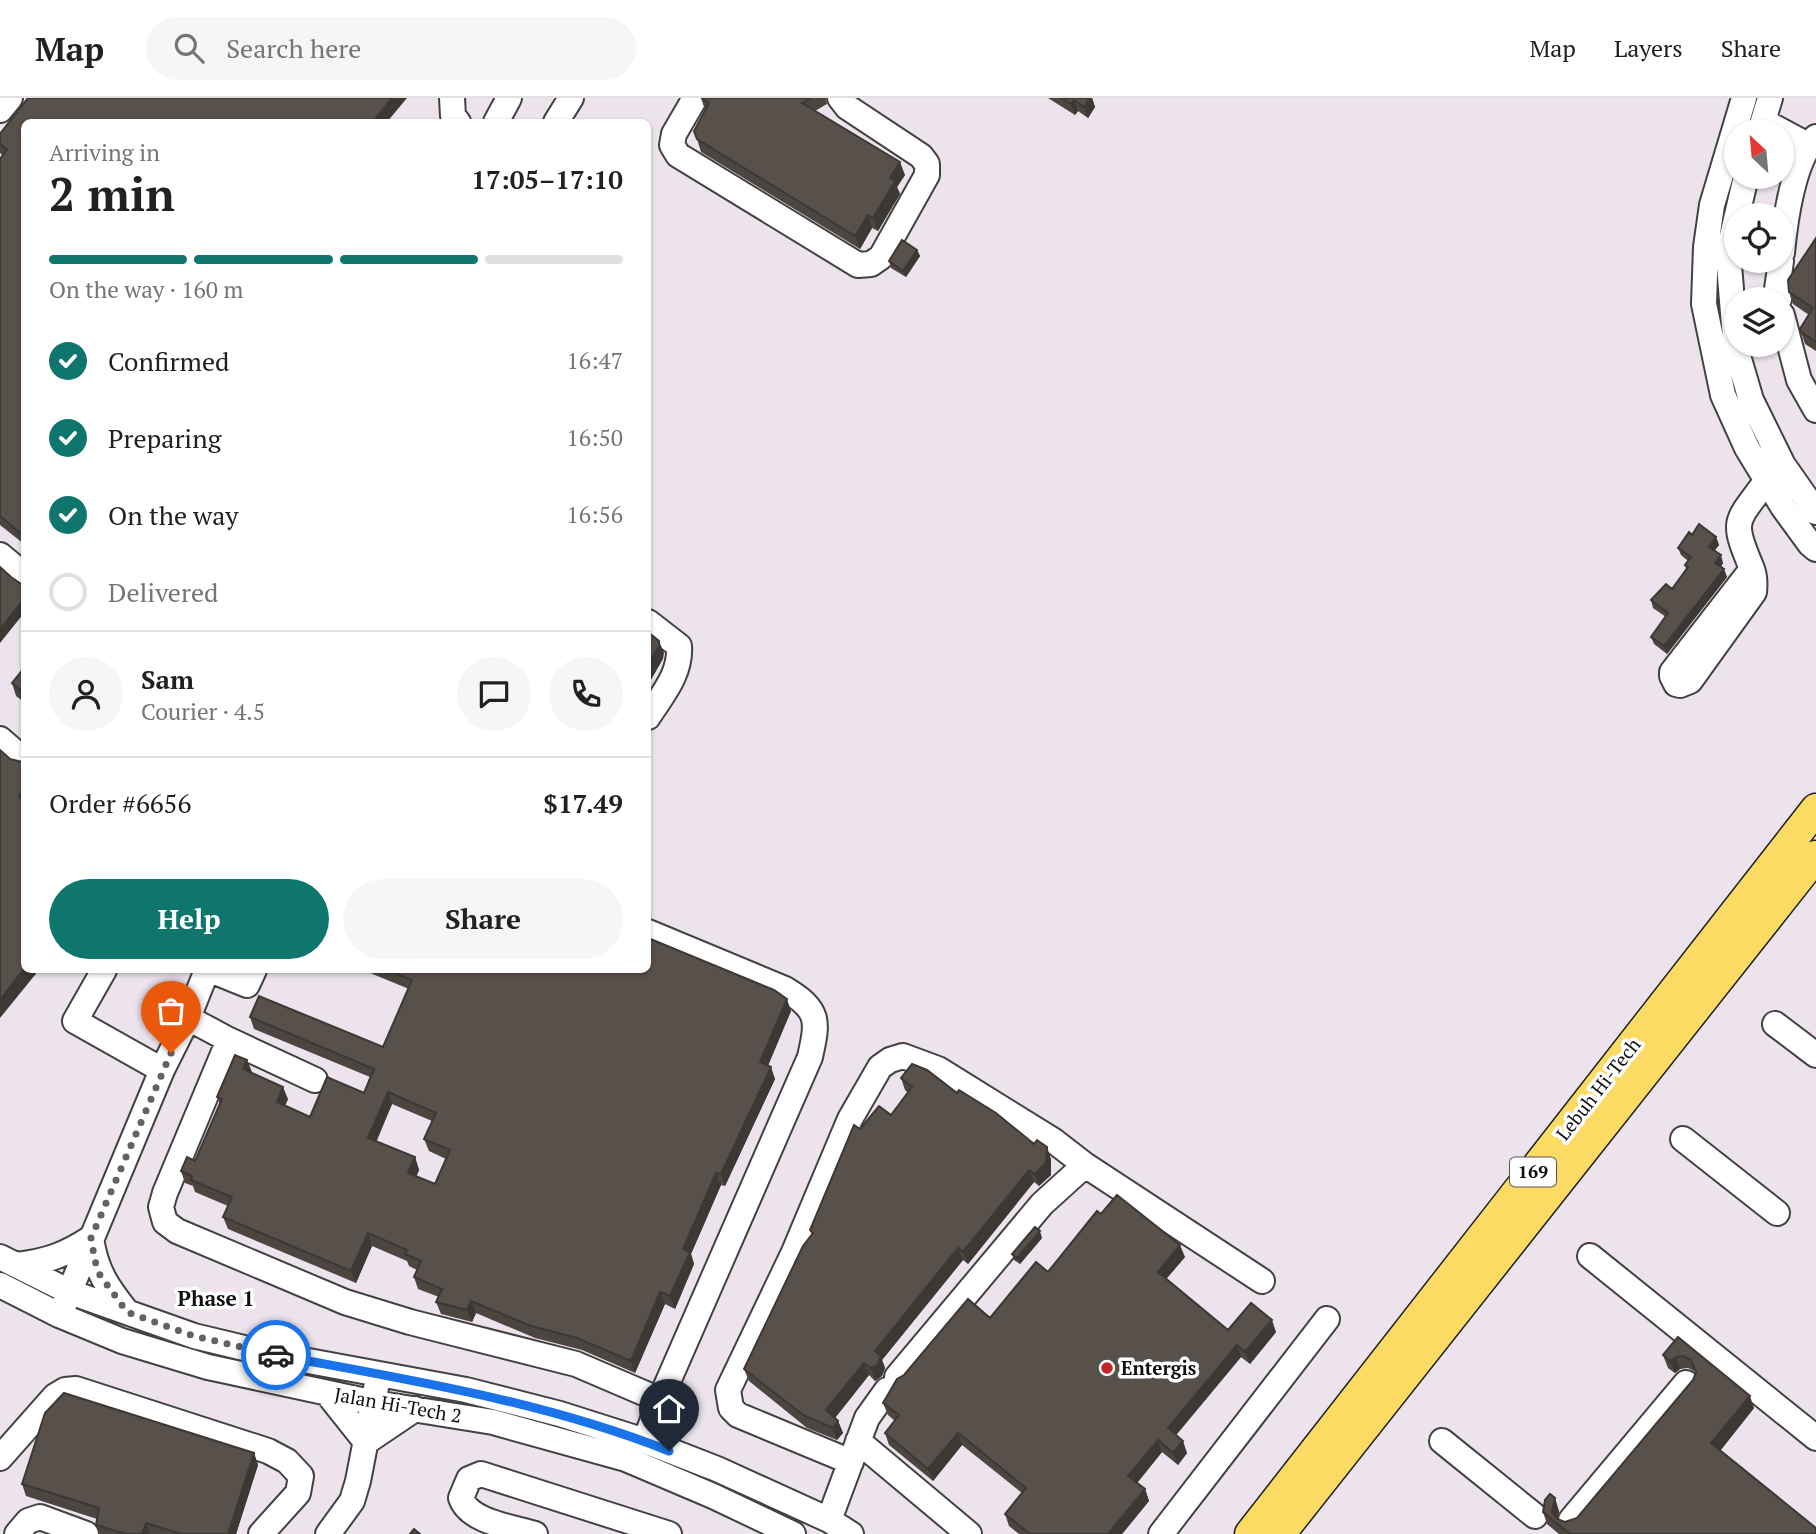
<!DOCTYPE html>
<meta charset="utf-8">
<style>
body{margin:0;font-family:"PT Serif",serif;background:#f6f6f6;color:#202124;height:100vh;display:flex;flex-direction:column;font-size:26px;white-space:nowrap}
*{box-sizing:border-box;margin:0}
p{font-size:23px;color:#757577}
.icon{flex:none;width:38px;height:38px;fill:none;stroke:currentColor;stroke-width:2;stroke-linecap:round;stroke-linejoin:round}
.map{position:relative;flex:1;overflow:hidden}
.sheet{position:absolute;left:21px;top:21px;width:630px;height:854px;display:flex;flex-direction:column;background:#fff;border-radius:10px;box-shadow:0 2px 5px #0004}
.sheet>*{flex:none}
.needle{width:46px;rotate:334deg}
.fabs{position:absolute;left:1724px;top:21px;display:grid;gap:14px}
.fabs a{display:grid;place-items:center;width:70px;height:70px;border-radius:50%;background:#fff;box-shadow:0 2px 5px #0004;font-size:35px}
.pin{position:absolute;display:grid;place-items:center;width:60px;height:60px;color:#fff;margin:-72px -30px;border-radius:50% 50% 50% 0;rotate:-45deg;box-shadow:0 0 7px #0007}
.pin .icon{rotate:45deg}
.courier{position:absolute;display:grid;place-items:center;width:70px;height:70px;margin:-35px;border:5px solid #1a73e8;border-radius:50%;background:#fff;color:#222;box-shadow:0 2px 9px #0007}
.head em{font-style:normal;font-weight:600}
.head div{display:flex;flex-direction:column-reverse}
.head{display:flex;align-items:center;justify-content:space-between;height:119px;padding:0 28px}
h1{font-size:46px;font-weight:600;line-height:52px}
.bar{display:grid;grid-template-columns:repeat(4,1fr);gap:10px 7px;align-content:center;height:84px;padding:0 28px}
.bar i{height:9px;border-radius:5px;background:#e0e0e0}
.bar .on{background:#0f766e}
.bar p{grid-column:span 4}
.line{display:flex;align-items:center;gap:18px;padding:0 28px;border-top:2px solid #e0e0e0}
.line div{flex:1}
.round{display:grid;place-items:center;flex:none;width:74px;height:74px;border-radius:37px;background:#f6f6f6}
ol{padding:0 28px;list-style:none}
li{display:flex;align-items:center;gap:21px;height:77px}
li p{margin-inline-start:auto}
li .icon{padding:7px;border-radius:50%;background:#0f766e;color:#fff;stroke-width:4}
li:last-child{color:#757577}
li i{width:38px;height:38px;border:4px solid #e0e0e0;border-radius:50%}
.action{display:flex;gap:14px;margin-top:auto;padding:14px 28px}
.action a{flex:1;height:80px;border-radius:42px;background:#0f766e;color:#fff;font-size:28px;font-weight:600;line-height:80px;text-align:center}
.action a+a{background:#f6f6f6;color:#202124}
header{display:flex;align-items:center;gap:42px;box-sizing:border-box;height:98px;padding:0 35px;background:#fff;border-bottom:2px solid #e0e0e0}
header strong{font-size:33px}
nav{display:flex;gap:38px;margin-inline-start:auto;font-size:24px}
.search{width:490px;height:63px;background:#f6f6f6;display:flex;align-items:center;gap:18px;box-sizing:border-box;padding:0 24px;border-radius:38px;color:#757577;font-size:26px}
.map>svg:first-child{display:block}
</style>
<header>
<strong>Map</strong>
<div class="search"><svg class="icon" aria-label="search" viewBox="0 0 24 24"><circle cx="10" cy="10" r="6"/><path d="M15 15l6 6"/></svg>Search here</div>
<nav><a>Map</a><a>Layers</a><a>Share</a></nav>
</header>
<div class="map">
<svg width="1816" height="1436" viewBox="0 0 1816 1436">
<rect width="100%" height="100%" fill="#fffcf0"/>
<!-- industrial -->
<path fill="#ece3ed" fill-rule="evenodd" d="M0,0H1816V1436H0ZM24,24H648V872H24ZM1736,33H1782V79H1736ZM1736,117H1782V163H1736ZM1736,201H1782V247H1736Z"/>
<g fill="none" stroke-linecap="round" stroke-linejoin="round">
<defs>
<path id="minor" d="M452,0L453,18L458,24
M695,0L674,36L672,47L678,57L858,167L871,166L881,159L927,77V66L921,58L847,9L840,0
M1744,0L1712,107L1706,149L1704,206L1723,297L1747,350L1783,409L1810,446L1816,451
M0,12L10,0
M1763,23L1808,47
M496,24L509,0
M556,24L571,0
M1760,33L1770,0
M1746,79L1728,155L1736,251L1751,302L1783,367L1816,414
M1782,155C1785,123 1793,62 1816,39
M1779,201L1777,191L1781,163
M1782,217L1799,282L1816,312
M0,457L24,477
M1752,471L1672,574V578L1676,586L1680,587L1690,583L1754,494C1755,485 1755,479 1752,471C1731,420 1735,426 1767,382
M648,524L679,548C681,576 662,597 648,619
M0,641L24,662
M104,872L75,923L162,972
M210,872L247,887L254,872
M188,920L229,942L315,982
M1775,926L1816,957
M229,942L165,1095L161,1109L165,1124L177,1133L345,1204L410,1224L576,1266L660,1302
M1683,1041L1777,1115
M1590,1158L1816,1340
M0,1159L70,1194L194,1238L265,1255L466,1292L560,1316L645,1343L717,1371L829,1422L851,1436
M17,1167C48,1163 65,1157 91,1140C96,1173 107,1189 127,1214
M0,1187L59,1217L122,1243L208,1269L375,1305L493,1324L626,1361L713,1398L793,1436
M64,1207L162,972L188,920L207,872
M897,1279L1042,1106L1085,1067
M327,1295L366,1344L415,1311
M645,1343L660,1302L810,959C818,923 820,912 785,891L648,834
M858,1343L969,1436
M1442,1343L1535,1418
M0,1360L55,1298L65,1292L76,1291L268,1353L287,1363L301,1378L298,1395L261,1436
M851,1364L738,1317L731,1310L728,1292L794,1154L850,1021L880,969L890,962L903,958L938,971L1054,1043L1085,1067L1262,1183
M829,1422L867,1320L887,1292
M1571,1422L1686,1285
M17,1436L28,1423L40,1419L86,1436
M328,1436L352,1403L358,1383L376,1290
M535,1436C512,1429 469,1424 461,1400L469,1381L481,1376L669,1436
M1161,1436L1327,1221"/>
<path id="major" d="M1250,1436L1816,711
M1280,1436L1816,758"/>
</defs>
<!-- minor casing -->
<use href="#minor" stroke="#424242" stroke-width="28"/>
<!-- major casing -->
<use href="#major" stroke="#202020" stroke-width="33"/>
<!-- minor -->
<use href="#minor" stroke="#fff" stroke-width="24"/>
<!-- major -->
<use href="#major" stroke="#fcdb64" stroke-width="30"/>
</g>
<!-- wall -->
<path fill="#4c4540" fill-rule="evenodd" d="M701,0H826L827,6L815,13L905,77L897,89L900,96L882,126L878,133L872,130L860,151L701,54L697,41L705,12Z
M1048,0H1092L1095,9L1088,20L1078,13L1075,17Z
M24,24V446L0,427V61L3,58L0,55V36Z
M1816,140V253L1805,246L1800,231L1809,217L1793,206L1789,194Z
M917,152L920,158L906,179L891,170L889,163Z
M1692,437L1716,439L1719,447L1714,453L1723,465L1721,469L1727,479L1667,556L1654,546L1651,539L1666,519L1653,510L1651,502L1672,491L1686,471L1685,467L1688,463L1681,457L1678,450Z
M24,570V604L16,598L12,585Z
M363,872H648L791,913L768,968L775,981L725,1088L721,1087L691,1156L694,1166L675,1211L665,1206L635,1275L582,1252L535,1240L476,1215L472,1224L441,1216L436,1204L439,1199L418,1191L414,1179L417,1172L409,1168L407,1163L372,1148L356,1185L228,1131L223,1119L228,1108L195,1094L193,1088L185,1085L181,1073L195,1063L220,1006L217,999L252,974L251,975L288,1001L285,1008L310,1019L364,995L370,979L254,931L250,919L383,949L409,891ZM392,1006L432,1023L424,1041L429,1053L446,1061L435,1086L416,1078L419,1072L415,1059L376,1043Z
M901,980L957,995L1051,1061V1077L1039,1088L1034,1084L968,1166L963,1162L882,1262L885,1270L882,1278L875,1283L869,1277L835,1320L838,1323L843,1335L837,1342L807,1330L749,1283L744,1271L812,1137L810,1132L860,1031L891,1017L908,995L905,992Z
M1101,1116L1185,1159L1166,1181L1228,1232L1276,1234L1250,1266L1241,1259L1176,1337L1187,1355L1178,1367L1162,1354L1137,1385L1145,1391L1149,1403L1122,1436H1019L1009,1428L1005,1416L1022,1395L962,1347L933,1383L889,1347L885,1335L895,1323L888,1317L883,1305L1048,1174Z
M1042,1140L1020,1166L1014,1162L1012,1156Z
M1678,1239L1754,1310L1720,1353L1816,1436H1559L1547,1426L1543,1414L1559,1413L1558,1421L1565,1424L1577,1420L1693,1282L1696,1274L1688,1270L1680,1271L1675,1275L1668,1270L1663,1257Z
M254,1355L258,1367L236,1436H99L96,1427L97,1421L26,1398L22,1386Z"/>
<!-- shaded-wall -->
<path fill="#3e3834" d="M392,0H407L387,24H373Z
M1090,0H1092L1095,9L1088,20L1084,9Z
M1074,2L1078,13L1075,17L1071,6Z
M900,64L905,77L897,89L900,96L878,133L873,120L890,80Z
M868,117L872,130L860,151L855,138Z
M917,152L920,158L906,179L903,173Z
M1716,439L1719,447L1712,456L1709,449Z
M1721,457L1723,465L1718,472L1715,465Z
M1724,471L1727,479L1667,556L1664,548Z
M24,501V515L0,545V531Z
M659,543L664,555L663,561L648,587V567Z
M24,691V710L19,698Z
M24,871L39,872L0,920V902Z
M787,901L791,913L764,976L760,964Z
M247,962L252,974L247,984L243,971Z
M771,969L775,981L725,1088L721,1076Z
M283,989L288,1001L281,1016L277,1004Z
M388,994L392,1006L373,1052L368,1040Z
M1047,1049L1051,1061V1077L1039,1088L1035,1076Z
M415,1059L419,1072L413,1087L408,1075Z
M1029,1072L1034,1084L968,1166L963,1154Z
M716,1075L721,1087L691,1156L694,1166L675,1211L670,1198L683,1151Z
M1040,1133L1042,1140L1020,1166L1017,1160Z
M368,1135L372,1148L356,1185L351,1173Z
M1180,1147L1185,1159L1162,1186L1158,1174Z
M958,1150L963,1162L882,1262L885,1270L882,1278L875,1283L871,1270L875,1253Z
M660,1194L665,1206L635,1275L631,1263Z
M471,1203L476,1215L472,1224L467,1212Z
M1272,1222L1276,1234L1250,1266L1245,1254Z
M1237,1247L1241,1259L1172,1342L1168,1330Z
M1676,1259L1680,1271L1675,1275L1670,1263Z
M864,1265L869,1277L831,1325L826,1312Z
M1750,1298L1754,1310L1716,1358L1711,1345Z
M838,1323L843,1335L837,1342L833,1330Z
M958,1335L962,1347L933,1383L928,1371Z
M1158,1342L1162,1354L1133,1390L1128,1378Z
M1183,1343L1187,1355L1178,1367L1173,1355Z
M254,1355L258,1367L236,1436H228Z
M1145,1391L1149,1403L1122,1436H1108Z
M1555,1400L1559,1413L1557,1426L1552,1414Z
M146,1425L150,1436H142Z"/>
<!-- building -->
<path fill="#58504b" stroke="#3e3834" stroke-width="2" fill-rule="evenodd" d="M28,0H392L373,24H24V438L0,418V61L7,52L0,46V36Z
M702,0H811L802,5L900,64L890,80L895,83L873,120L868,117L855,138L697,41L694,33L709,5Z
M1062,0H1090L1084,9L1074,2L1071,6Z
M1816,140V244L1801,234L1800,231L1813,210L1789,194L1788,182Z
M902,142L917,152L903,173L889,163Z
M1699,426L1716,439L1709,449L1721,457L1715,465L1724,471L1664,548L1651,539L1668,515L1651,502L1666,486L1672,491L1688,469L1685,467L1691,459L1678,450L1689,434L1692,437Z
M0,469L11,479L24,488V501L0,531Z
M648,534L659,543V548L648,567Z
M24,570V595L12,585Z
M0,652L10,661L22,664L24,665V691L19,698L24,703V871L0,902Z
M648,840L774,892L787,901L760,964L771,969L721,1076L716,1075L683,1151L690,1154L670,1198L660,1194L631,1263L577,1240L531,1228L471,1203L467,1212L436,1204L442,1191L414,1179L421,1163L405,1156L407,1152L368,1135L351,1173L223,1119L232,1099L191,1082L192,1078L181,1073L187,1059L195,1063L222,1001L217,999L235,957L247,962L243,971L283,989L277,1004L310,1019L327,979L364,995L374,971L250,919L259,898L383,949L412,882L387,872H648ZM388,994L436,1015L424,1041L450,1052L435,1086L408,1075L415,1059L368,1040Z
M912,966L927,972L957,995L959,992L996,1015L1034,1046L1037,1042L1047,1049L1046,1065L1035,1076L1029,1072L963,1154L958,1150L875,1253L881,1258L878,1266L871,1270L864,1265L826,1312L838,1323L833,1330L803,1317L744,1271L803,1148L813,1135L810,1132L854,1027L860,1031L879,1008L891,1017L912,989L901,980Z
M1117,1097L1180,1147L1158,1174L1228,1232L1251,1205L1272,1222L1245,1254L1237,1247L1168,1330L1183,1343L1173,1355L1158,1342L1128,1378L1145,1391L1108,1436H1030L1005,1416L1026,1390L958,1335L928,1371L885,1335L899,1317L883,1305L897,1281L904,1277L968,1201L990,1220L1036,1164L1048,1174L1097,1113L1101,1116Z
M1035,1129L1040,1133L1017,1160L1012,1156Z
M1678,1239L1750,1298L1711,1345L1816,1430V1436H1570L1543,1414L1545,1402L1550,1396L1555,1400L1552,1414L1557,1421L1565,1424L1577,1420L1693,1282L1696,1274L1691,1262L1683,1258L1676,1259L1670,1263L1663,1257Z
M64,1295L254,1355L228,1436H181L146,1425L142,1436H126L96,1427L99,1410L22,1386L45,1315Z
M414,1431L420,1436H410Z"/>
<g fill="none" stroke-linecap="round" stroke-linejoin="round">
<!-- done -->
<path stroke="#63625e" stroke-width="7" stroke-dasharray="0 12.6" d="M171,955L91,1140L95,1163L100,1177L127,1214L194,1238L276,1257"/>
<!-- route -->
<path stroke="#1a73e8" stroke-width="9" d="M276,1257C409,1282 543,1303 669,1353"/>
</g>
<!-- markers -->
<circle fill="#c32226" stroke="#fff" stroke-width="2.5" cx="1107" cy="1270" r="7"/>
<g text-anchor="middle" stroke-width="7" stroke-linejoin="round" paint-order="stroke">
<!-- shield labels -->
<rect fill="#fff" stroke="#575757" stroke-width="2" x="1510" y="1059.5" width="46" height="29" rx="5"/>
<g font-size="18" font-weight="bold" fill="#0f0f0f">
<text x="1533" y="1080">169</text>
</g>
<!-- street labels -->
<g font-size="19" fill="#0f0f0f" stroke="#fff">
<text transform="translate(1598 991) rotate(-52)" y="7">Lebuh Hi-Tech</text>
<text transform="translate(398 1307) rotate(10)" y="7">Jalan Hi-Tech 2</text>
</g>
<!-- poi labels -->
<g font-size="19" font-weight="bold" fill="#0f0f0f" stroke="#fff" text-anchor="start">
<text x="1121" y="1277">Entergis</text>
</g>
<!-- neighbourhood labels -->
<g font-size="21" font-weight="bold" fill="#0f0f0f" stroke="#fff">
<text x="216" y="1208">Phase 1</text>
</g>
</g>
</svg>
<div class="fabs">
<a><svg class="needle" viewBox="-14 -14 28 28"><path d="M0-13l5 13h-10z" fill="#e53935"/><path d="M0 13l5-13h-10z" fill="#757577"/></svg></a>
<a><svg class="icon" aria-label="locate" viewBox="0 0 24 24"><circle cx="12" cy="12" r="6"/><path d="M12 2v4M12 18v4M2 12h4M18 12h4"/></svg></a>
<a><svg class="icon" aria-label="layers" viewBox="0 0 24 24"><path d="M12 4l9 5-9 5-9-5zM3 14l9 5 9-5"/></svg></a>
</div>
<div class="pin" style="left:171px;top:955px;background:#ea580c"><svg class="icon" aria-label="bag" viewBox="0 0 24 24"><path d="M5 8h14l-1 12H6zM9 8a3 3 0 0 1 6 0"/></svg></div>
<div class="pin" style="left:669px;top:1353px;background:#1f2937"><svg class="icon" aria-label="home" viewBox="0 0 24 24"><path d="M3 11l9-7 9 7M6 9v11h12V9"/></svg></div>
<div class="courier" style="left:276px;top:1257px"><svg class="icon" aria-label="car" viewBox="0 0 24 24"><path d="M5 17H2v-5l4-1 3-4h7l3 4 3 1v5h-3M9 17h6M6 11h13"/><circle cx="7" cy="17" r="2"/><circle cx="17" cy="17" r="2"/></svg></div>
<section class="sheet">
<div class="head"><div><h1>2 min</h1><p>Arriving in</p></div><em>17:05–17:10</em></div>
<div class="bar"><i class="on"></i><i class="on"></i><i class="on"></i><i></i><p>On the way · 160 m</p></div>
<ol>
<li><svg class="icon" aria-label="check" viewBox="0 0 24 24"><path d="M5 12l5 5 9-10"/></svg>Confirmed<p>16:47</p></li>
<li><svg class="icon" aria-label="check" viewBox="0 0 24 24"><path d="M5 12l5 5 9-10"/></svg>Preparing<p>16:50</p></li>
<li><svg class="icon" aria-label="check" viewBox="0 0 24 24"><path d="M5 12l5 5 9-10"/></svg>On the way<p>16:56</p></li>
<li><i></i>Delivered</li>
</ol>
<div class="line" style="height:126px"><a class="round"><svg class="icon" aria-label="person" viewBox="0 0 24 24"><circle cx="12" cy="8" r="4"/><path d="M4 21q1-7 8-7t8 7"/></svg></a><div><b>Sam</b><p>Courier · 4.5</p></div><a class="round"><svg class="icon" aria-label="chat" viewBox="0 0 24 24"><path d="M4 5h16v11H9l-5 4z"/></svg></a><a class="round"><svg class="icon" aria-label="phone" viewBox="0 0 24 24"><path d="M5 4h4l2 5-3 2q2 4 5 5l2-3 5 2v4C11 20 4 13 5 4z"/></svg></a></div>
<div class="line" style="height:91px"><div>Order #6656</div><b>$17.49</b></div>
<div class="action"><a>Help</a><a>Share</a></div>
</section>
</div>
